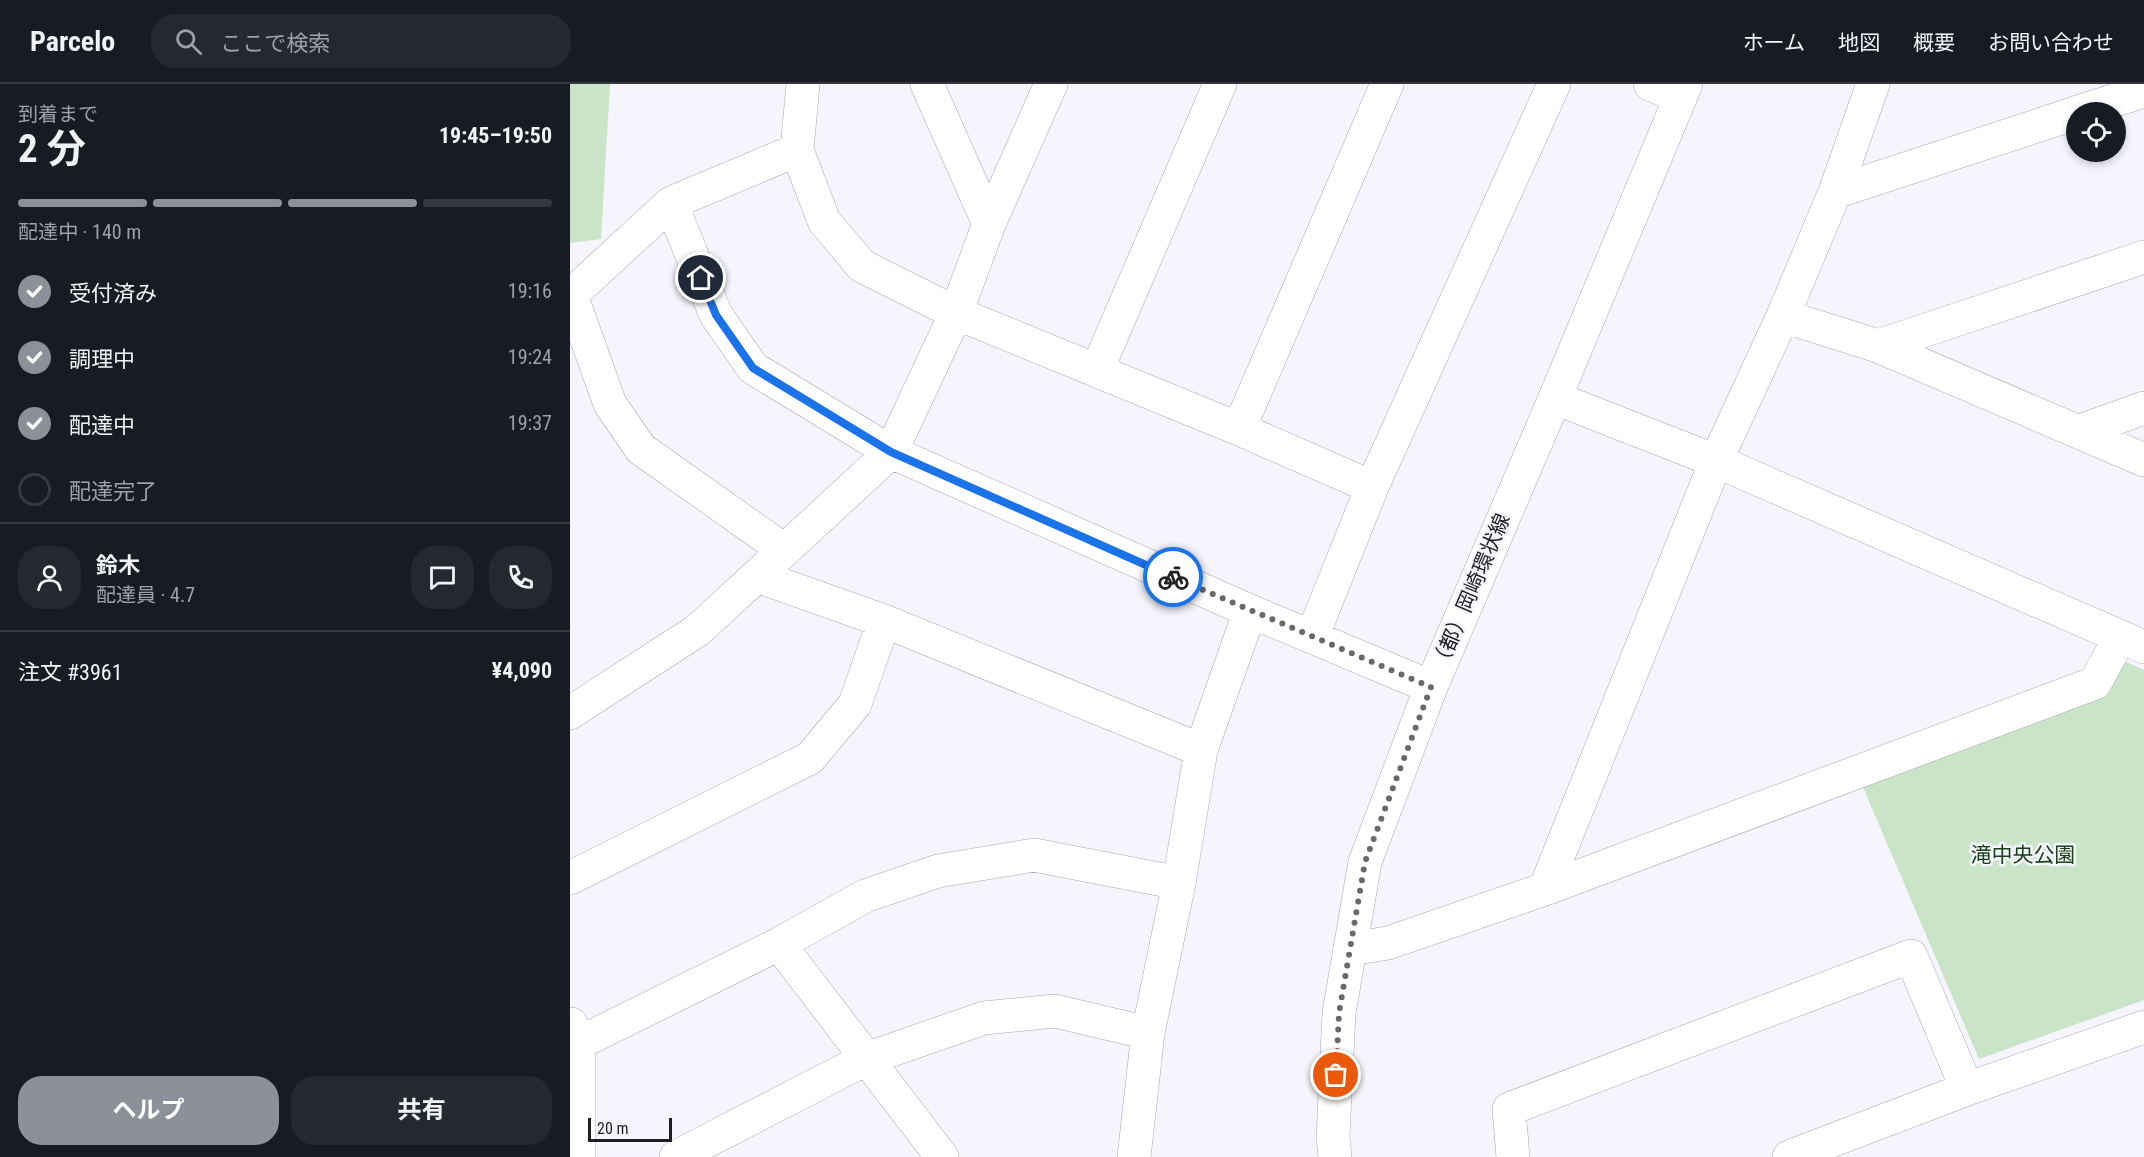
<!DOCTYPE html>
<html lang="ja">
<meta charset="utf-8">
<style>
body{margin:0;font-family:"Roboto Condensed","Noto Sans JP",sans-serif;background:#242831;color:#f1f3f6;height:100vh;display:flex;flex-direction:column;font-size:22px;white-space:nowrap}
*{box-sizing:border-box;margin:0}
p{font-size:20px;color:#9ea1a6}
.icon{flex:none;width:33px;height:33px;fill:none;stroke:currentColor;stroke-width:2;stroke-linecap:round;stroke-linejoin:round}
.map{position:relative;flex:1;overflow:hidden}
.sheet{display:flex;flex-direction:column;background:#171b24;width:570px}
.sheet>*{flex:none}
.fabs{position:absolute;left:1496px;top:18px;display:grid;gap:12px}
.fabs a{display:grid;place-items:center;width:60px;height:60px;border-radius:50%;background:#171b24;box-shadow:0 3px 9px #0003;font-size:30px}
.scale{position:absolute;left:18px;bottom:15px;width:84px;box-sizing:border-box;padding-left:6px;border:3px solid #1e1d20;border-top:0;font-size:16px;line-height:21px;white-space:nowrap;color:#1e1d20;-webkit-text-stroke:4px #f6f4fd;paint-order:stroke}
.pin{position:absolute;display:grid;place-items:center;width:51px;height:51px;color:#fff;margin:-26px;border:3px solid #fff;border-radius:50%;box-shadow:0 2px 6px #0007}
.courier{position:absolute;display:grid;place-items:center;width:60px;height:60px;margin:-30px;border:4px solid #1a73e8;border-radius:50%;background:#fff;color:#222;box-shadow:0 2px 8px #0007}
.overview em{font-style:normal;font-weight:700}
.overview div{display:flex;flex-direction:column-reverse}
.overview{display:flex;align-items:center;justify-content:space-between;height:102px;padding:0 18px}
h1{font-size:39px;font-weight:700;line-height:45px}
.bar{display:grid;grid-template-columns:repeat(4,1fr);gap:9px 6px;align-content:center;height:72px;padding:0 18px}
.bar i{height:8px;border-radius:4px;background:#363941}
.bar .on{background:#8c9099}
.bar p{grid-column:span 4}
.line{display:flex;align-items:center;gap:15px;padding:0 18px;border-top:2px solid #363941}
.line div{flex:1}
.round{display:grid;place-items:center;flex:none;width:63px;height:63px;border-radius:24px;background:#242831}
ol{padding:0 18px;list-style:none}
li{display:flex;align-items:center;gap:18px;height:66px}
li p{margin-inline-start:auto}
li .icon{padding:6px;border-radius:50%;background:#8c9099;color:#fff;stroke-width:4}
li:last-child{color:#9ea1a6}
li i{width:33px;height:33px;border:3px solid #363941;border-radius:50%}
.action{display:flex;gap:12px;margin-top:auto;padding:12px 18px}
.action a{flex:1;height:69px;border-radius:24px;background:#8c9099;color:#fff;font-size:24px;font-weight:700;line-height:69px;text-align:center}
.action a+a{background:#242831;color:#f1f3f6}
header{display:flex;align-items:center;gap:36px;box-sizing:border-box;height:84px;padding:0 30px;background:#171b24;border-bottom:2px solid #363941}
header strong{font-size:28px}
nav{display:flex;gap:33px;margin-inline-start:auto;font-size:21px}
.search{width:420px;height:54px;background:#242831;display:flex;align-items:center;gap:15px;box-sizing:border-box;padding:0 21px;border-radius:24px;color:#9ea1a6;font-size:22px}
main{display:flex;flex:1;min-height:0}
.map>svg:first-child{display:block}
</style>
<header>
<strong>Parcelo</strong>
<div class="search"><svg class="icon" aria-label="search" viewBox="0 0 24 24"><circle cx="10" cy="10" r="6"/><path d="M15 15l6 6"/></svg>ここで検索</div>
<nav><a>ホーム</a><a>地図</a><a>概要</a><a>お問い合わせ</a></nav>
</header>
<main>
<section class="sheet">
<div class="overview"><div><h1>2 分</h1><p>到着まで</p></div><em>19:45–19:50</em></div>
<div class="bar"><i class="on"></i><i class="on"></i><i class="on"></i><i></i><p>配達中 · 140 m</p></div>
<ol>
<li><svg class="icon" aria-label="check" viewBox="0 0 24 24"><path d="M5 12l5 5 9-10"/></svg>受付済み<p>19:16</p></li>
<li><svg class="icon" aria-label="check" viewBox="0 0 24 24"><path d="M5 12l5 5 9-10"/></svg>調理中<p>19:24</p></li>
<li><svg class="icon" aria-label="check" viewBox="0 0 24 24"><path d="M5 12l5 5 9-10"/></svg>配達中<p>19:37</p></li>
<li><i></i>配達完了</li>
</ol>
<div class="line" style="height:108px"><a class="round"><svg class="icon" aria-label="person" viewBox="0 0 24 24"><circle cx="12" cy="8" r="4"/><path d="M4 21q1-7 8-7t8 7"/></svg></a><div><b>鈴木</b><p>配達員 · 4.7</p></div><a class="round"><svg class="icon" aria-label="chat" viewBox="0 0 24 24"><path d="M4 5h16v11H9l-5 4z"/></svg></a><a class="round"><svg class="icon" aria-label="phone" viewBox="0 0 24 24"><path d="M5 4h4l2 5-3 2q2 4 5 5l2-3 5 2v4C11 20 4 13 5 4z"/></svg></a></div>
<div class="line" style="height:78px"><div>注文 #3961</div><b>¥4,090</b></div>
<div class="action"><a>ヘルプ</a><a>共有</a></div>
</section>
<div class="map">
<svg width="1574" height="1073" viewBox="0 0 1574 1073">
<rect width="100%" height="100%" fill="#f6f4fd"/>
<!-- green -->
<path fill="#cae4c8" d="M0,0H40L31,155L0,159Z
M1552,576L1574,586V916L1409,975L1292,701L1534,613Z"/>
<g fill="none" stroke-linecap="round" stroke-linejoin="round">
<defs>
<path id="street" d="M233,0L227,66L254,137L292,182L386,229L669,345L802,403
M357,0L419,140
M1080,0L1110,13
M1508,28L1574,7
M1265,108L1506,29
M101,119L146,231L183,284L321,368L680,527L861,603
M1213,232L1308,262L1574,376
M1308,262L1574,173
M527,286L650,0
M669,345L817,0
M1510,347L1574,324
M214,466L71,365L40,320L1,211L101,119L227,66
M187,492L314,537L631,666
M742,553L802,403L984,0
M0,629L128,546L321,368L386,229L419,140L481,0
M0,794L240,674L285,620L314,537
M975,805L1146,377L1213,232L1265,108L1303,0
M209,860L372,1073
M780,865L818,859L975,805L1525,599L1550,553
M1,940L9,959V1073
M9,959L209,860L295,812L368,787L464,771L609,799
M106,1073L296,975L414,934L485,927L578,949
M564,1073L578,949L609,799L631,666L680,527
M943,1073L939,1025L1341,872L1397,1005
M1219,1073L1397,1005L1574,943"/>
<path id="secondary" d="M985,314L1146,377L1574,563
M765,1073L763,1053L769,929L795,778L861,603L985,314L1116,0"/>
</defs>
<!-- street casing -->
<use href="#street" stroke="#aaa7b0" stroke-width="34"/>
<!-- secondary casing -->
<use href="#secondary" stroke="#aaa7b0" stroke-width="34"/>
<!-- street -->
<use href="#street" stroke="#fff" stroke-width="33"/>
<!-- secondary -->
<use href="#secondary" stroke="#fff" stroke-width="33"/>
</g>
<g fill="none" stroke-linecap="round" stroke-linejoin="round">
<!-- done -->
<path stroke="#6a686d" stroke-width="6" stroke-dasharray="0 10.8" d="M603,493L861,603L795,778L769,929L766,991"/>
<!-- route -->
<path stroke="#1a73e8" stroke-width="8" d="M131,194L146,231L183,284L321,368L603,493"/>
</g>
<g text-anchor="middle" stroke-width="5" stroke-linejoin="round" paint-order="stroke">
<!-- street labels -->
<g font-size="21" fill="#1e1d20" stroke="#f6f4fd">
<text transform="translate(901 508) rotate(-67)" y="7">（都）岡崎環状線</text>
</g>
<!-- park labels -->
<g font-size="21" fill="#184219" stroke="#f6f4fd">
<text x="1453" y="778">滝中央公園</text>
</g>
</g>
</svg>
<div class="fabs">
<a><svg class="icon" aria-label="locate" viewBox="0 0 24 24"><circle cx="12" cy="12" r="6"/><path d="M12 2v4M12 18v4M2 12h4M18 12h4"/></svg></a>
</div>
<div class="scale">20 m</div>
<div class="pin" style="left:766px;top:991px;background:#ea580c"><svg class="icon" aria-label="bag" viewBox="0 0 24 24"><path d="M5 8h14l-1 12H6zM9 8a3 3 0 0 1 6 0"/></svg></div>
<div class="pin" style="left:131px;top:194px;background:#1f2937"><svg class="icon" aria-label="home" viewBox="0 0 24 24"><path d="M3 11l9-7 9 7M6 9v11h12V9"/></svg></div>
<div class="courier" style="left:603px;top:493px"><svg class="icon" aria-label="bike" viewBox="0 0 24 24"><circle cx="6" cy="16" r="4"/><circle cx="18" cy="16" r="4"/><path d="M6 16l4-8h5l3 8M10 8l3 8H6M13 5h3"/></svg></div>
</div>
</main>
